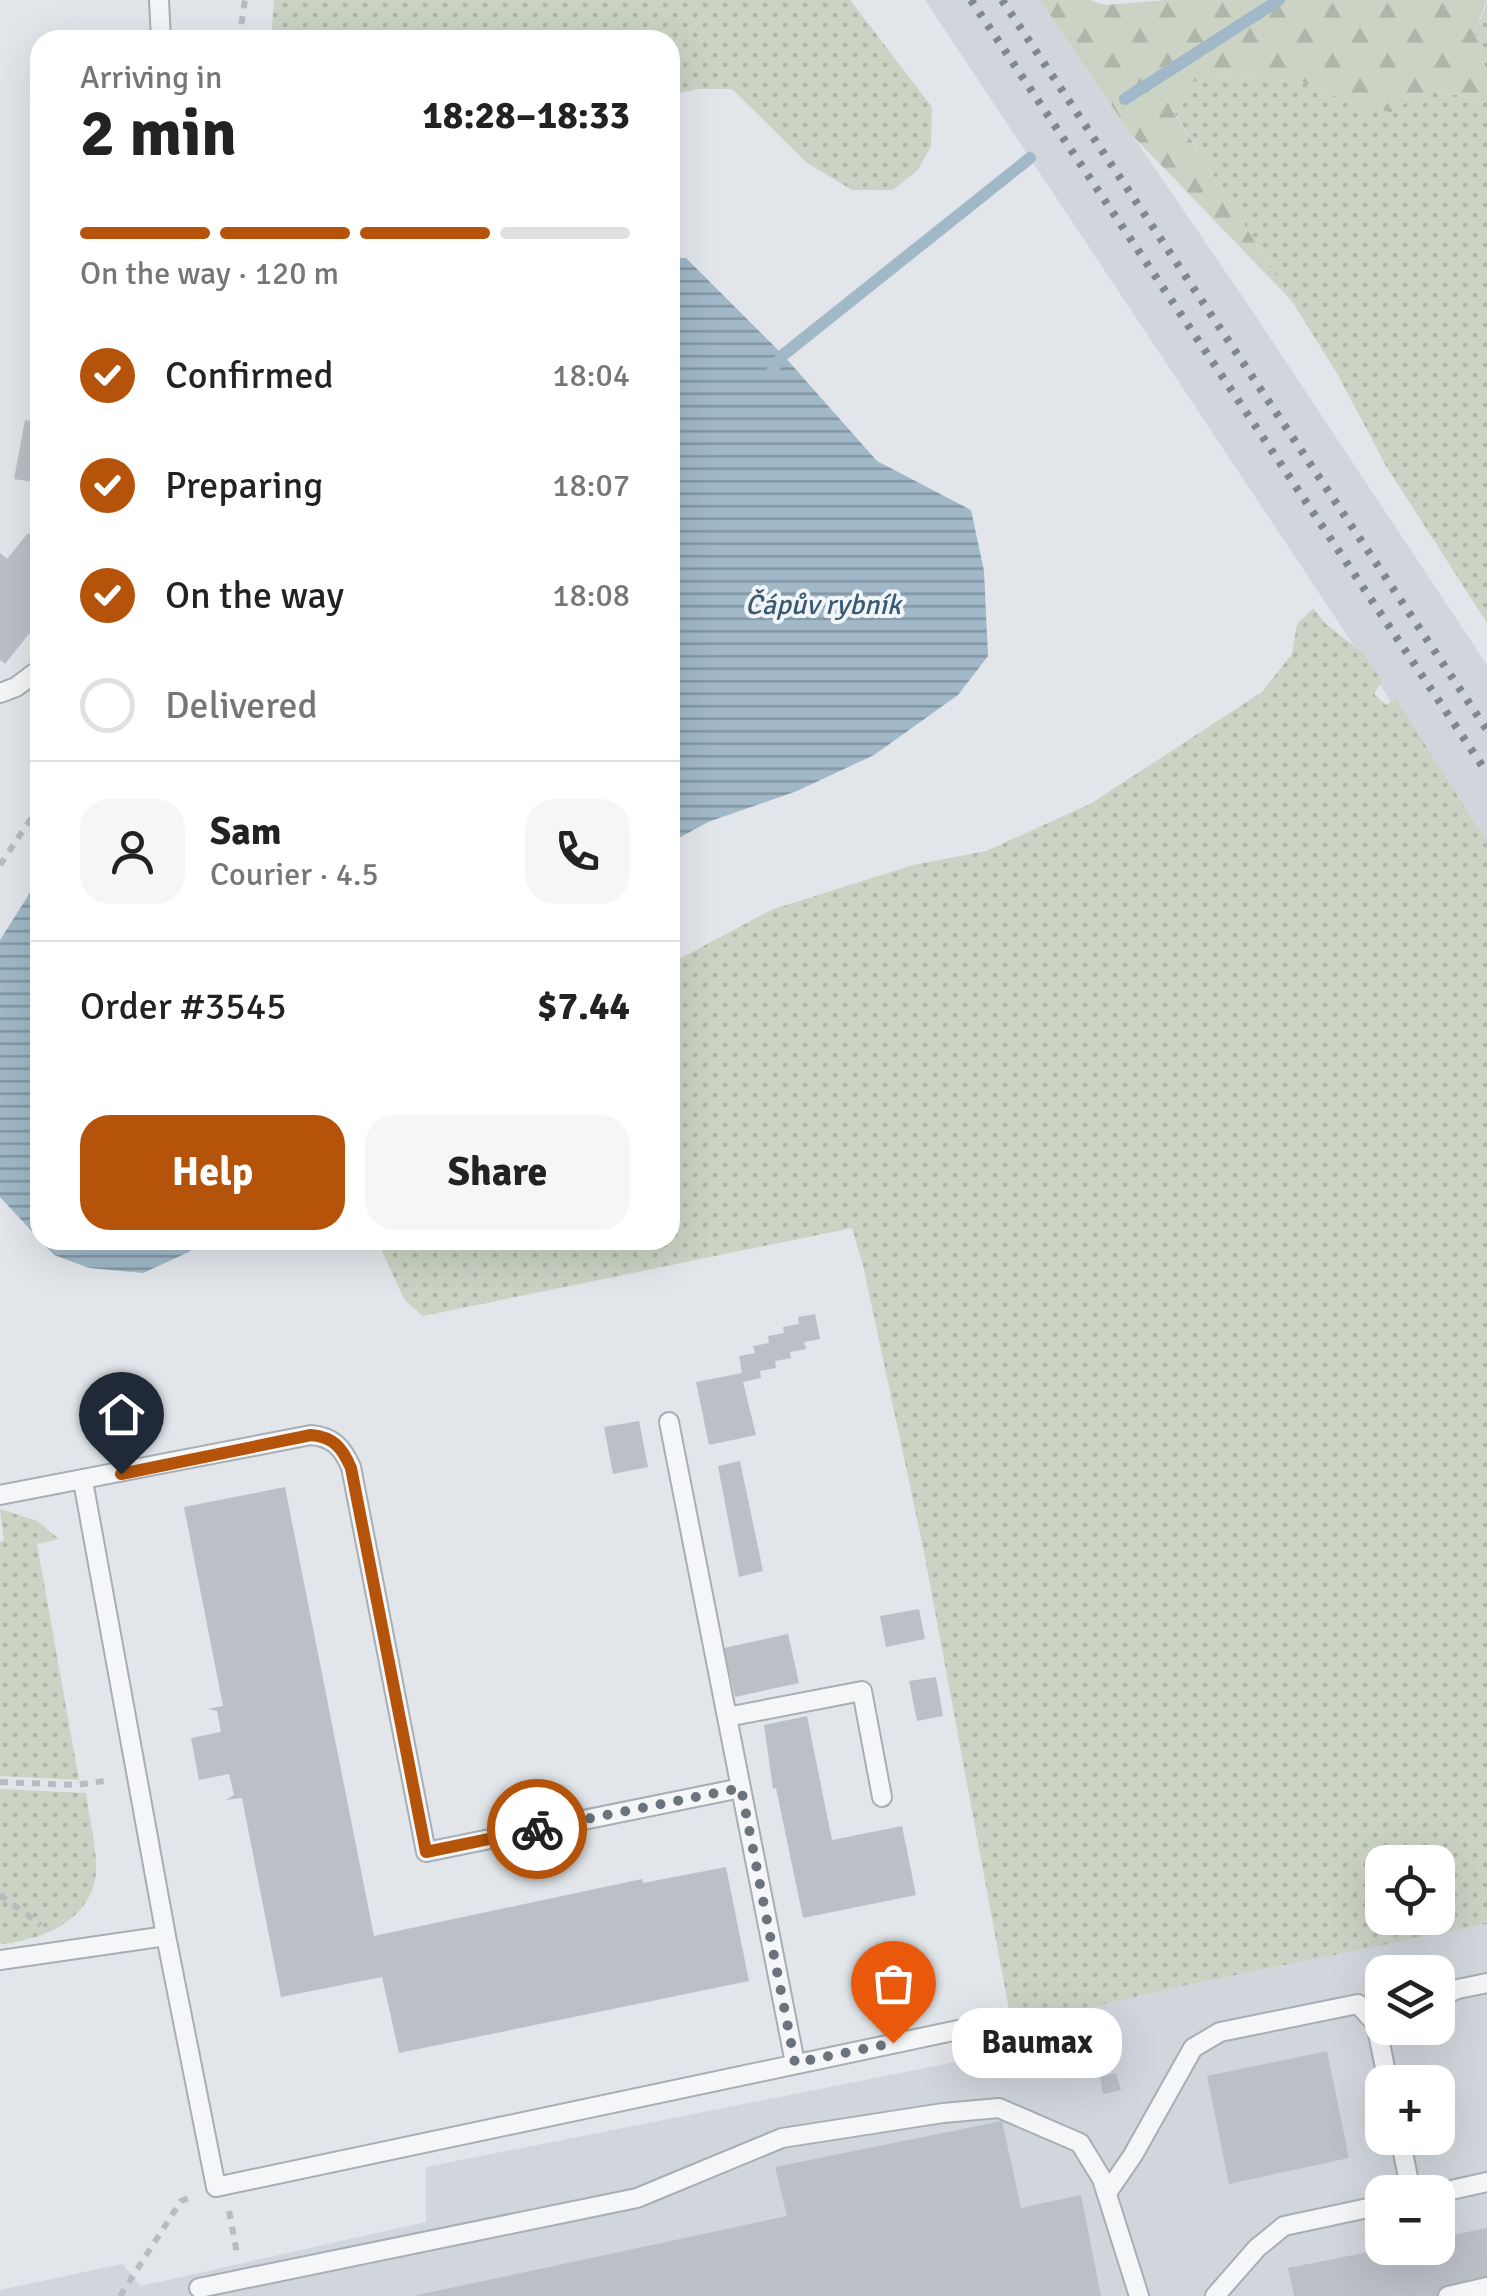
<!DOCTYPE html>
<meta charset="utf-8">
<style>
body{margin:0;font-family:Signika,sans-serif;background:#f6f6f6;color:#222;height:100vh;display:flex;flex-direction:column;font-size:38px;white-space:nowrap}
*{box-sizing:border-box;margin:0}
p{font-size:32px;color:#767676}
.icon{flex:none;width:55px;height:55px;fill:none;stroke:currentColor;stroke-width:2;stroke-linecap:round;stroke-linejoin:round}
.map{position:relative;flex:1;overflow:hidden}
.details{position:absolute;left:30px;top:30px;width:650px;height:1220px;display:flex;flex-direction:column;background:#fff;border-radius:30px;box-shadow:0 10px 40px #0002}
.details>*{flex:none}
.fabs{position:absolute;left:1365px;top:1845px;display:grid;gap:20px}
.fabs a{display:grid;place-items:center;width:90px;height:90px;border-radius:20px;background:#fff;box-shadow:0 10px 40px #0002;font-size:50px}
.pin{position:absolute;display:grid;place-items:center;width:85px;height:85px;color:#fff;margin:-102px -42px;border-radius:50% 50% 50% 0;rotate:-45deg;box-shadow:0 0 10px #0007}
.pin .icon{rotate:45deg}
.courier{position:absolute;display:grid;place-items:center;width:100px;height:100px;margin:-50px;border:8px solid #b45309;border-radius:50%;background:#fff;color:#222;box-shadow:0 2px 12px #0007}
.bubble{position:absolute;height:70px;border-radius:30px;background:#fff;box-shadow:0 10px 40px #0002;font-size:32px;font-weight:700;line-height:70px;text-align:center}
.overview em{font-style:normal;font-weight:700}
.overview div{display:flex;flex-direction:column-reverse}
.overview{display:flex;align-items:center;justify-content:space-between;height:170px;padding:0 50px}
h1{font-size:65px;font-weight:700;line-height:75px}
.bar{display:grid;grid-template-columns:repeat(4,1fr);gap:15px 10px;align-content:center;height:120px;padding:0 50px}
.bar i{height:12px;border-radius:8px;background:#e0e0e0}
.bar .on{background:#b45309}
.bar p{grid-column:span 4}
.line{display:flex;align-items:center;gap:25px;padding:0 50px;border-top:2px solid #e0e0e0}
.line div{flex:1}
.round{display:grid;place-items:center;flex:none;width:105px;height:105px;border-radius:30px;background:#f6f6f6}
ol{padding:0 50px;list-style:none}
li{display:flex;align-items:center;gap:30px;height:110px}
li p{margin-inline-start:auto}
li .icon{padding:10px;border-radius:50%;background:#b45309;color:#fff;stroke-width:4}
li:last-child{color:#767676}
li i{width:55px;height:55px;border:5px solid #e0e0e0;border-radius:50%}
.action{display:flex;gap:20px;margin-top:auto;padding:20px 50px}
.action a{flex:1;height:115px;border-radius:30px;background:#b45309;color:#fff;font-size:40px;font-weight:700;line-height:115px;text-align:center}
.action a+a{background:#f6f6f6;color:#222}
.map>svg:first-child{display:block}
</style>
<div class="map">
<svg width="1487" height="2296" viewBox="0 0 1487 2296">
<defs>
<pattern id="grass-dots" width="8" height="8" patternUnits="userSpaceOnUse" patternTransform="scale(2.5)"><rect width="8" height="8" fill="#cad3c4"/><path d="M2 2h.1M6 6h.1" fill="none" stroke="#aeb6a9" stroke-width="1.8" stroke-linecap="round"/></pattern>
<pattern id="forest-firs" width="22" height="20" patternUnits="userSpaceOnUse" patternTransform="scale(2.5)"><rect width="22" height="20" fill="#cad3c4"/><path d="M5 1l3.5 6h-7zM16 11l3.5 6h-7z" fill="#aeb6a9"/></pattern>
<pattern id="water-rules" width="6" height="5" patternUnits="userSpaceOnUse" patternTransform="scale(2.5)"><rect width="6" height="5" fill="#a0b8c7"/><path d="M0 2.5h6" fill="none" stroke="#8396a3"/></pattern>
</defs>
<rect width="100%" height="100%" fill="#e2e6ea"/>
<!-- built -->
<path fill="#d0d6db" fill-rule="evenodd" d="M925,0H1040L1255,315L1487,665V846Z
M1487,1924V2296H0V2290L122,2264L141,2286L426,2222V2167L1006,2052L1012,2026L1182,1986ZM1382,1972H1438V2028H1382ZM1382,2082H1438V2138H1382ZM1382,2192H1438V2248H1382Z"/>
<!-- grass -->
<path fill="url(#grass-dots)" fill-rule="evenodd" d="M274,0H850L932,107L931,146L918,170L893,190H852L807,163L732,89H698L670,95V40H271Z
M1487,4V74L1475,31Z
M1230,76L1303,82L1358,106L1430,89L1487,102V623L1386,466L1338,375L1171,107L1190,82Z
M1313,608L1326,624L1364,654L1382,681L1374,694L1386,705L1396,699L1487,842V1924L1182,1986L1012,2026L924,1552L863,1265L852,1228L423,1316L405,1301L380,1247L385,1240H670V964L771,910L913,865L986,851L1090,804L1262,692L1292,654L1297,624ZM1382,1862H1438V1918H1382Z
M0,1509L37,1521L59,1539L37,1544L79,1780L0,1776V1542L4,1540Z
M0,1789L86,1793C89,1818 97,1847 96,1872C92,1920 44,1939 3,1944H0Z"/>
<!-- forest -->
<path fill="url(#forest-firs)" d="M1040,0H1090L1105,5L1167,0H1487L1475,31L1487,74V102L1430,89L1391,112L1358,106L1303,82L1230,76L1190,82L1171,108L1293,302L1131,134Z"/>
<!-- water -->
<path fill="url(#water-rules)" d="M670,258H686L783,355L877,461L971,510L984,571L988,656L958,695L874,755L797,791L708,822L670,843Z
M40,877V1240H204L189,1252L143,1273L89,1268L54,1255L0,1197V940Z"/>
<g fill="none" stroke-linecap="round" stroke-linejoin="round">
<!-- stream -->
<path stroke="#a0b8c7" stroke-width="12" d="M1125,99L1279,0
M773,369L783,355L1030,158"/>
</g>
<!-- building -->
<path fill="#bac0c6" d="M25,420L40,423V483L14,479Z
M28,533L40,543V620L5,664L0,660V553L7,559Z
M815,1314L820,1339L804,1342L806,1349L790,1352L791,1358L775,1361L776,1368L760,1371L761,1378L743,1382L756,1435L709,1445L696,1382L742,1373L739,1356L755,1353L753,1346L769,1343L768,1336L784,1333L783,1327L799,1324L798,1317Z
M639,1421L648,1467L613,1474L604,1427Z
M740,1461L763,1571L739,1577L718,1466Z
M285,1487L374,1936L642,1879L643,1883L726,1867L749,1981L399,2053L382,1977L281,1997L242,1798L226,1800L234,1795L229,1774L199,1780L191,1738L221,1732L217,1711L208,1709L223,1706L184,1507Z
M919,1609L925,1639L886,1647L880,1616Z
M788,1634L799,1683L735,1697L724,1648Z
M936,1677L943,1716L917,1721L909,1681Z
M807,1716L832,1840L902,1826L916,1895L803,1918L776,1788L773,1789L764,1725Z
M1327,2051L1349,2158L1229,2184L1207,2076Z
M1116,2073L1121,2090L1103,2094L1100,2077Z
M1002,2121L1021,2208L1081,2195L1101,2296H413L787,2216L775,2167Z
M1487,2228V2296H1294L1288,2268L1389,2248H1438V2238Z"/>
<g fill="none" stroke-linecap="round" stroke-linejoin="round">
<defs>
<path id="service" d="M159,0L161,40
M0,693L16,687L40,669
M669,1422L795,2063
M83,1481L166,1936L216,2187L991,2023
M0,1495L311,1435C333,1437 342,1447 351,1467L426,1852L741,1788
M727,1717L862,1691L882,1797
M0,1960L166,1936
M1438,1997L1458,1989L1487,1983
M1400,2138L1411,2192
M1107,2193L1133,2155L1193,2048L1220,2032L1358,2004L1376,2024L1388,2082
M1438,2193L1487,2182
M199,2288L637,2198L782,2138L943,2113L999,2108L1080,2143L1102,2179L1139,2296
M1215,2296L1257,2248L1284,2226L1382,2205
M1448,2296L1487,2287"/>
</defs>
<!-- service casing -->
<use href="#service" stroke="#a7aeb4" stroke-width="22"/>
<!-- path -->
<path stroke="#b8bcc1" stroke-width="6" stroke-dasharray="8 8" stroke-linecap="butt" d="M239,40L245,0
M0,865L40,805
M0,1782L76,1785L110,1780
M0,1895L41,1925
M229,2211L237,2253
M120,2296L181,2201L191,2197"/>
<!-- service -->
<use href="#service" stroke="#f5f6f8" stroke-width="18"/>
<!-- rail -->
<path stroke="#7d8892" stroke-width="8" stroke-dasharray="5 10" stroke-linecap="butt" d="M971,0L1487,773
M1002,0L1487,730"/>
</g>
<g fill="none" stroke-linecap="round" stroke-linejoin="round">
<!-- done -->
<path stroke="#6b747c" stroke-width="10" stroke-dasharray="0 18" d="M537,1829L741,1788L795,2063L893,2043"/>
<!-- route -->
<path stroke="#b45309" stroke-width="12" d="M121,1474L311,1435C333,1437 342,1447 351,1468L426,1852L537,1829"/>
</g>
<g text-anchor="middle" stroke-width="8" stroke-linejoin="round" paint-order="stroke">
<!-- water labels -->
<g font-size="28" font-style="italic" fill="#385a72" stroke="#f2f5f7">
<text x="823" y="614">Čápův rybník</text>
</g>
</g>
</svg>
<div class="fabs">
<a><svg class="icon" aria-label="locate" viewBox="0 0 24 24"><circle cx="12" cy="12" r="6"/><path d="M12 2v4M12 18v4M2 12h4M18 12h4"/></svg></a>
<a><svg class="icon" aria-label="layers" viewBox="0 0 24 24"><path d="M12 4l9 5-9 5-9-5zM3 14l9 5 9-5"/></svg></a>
<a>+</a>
<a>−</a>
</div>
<div class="pin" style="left:893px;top:2043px;background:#ea580c"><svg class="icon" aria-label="bag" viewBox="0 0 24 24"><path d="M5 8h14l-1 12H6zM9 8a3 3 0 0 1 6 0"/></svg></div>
<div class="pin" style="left:121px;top:1474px;background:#1f2937"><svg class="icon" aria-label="home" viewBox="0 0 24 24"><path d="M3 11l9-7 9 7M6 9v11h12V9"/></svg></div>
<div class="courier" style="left:537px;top:1829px"><svg class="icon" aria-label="bike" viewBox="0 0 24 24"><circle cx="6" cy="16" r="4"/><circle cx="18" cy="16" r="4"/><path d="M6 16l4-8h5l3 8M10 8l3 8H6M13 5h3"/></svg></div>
<div class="bubble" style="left:952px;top:2008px;width:170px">Baumax</div>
<section class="details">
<div class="overview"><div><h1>2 min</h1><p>Arriving in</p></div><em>18:28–18:33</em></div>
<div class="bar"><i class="on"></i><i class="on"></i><i class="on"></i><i></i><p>On the way · 120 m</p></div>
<ol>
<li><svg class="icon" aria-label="check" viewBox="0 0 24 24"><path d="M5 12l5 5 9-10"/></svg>Confirmed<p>18:04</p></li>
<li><svg class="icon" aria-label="check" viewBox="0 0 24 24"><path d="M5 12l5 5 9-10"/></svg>Preparing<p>18:07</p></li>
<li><svg class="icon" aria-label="check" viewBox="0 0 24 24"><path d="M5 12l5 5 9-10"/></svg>On the way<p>18:08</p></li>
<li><i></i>Delivered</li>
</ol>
<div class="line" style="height:180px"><a class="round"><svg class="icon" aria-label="person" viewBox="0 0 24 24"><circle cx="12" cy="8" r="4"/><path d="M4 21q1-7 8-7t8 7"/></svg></a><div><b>Sam</b><p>Courier · 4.5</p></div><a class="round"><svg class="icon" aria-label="phone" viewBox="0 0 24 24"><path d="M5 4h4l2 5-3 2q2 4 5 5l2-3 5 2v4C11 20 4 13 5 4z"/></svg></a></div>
<div class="line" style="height:130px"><div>Order #3545</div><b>$7.44</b></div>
<div class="action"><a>Help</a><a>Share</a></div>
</section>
</div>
